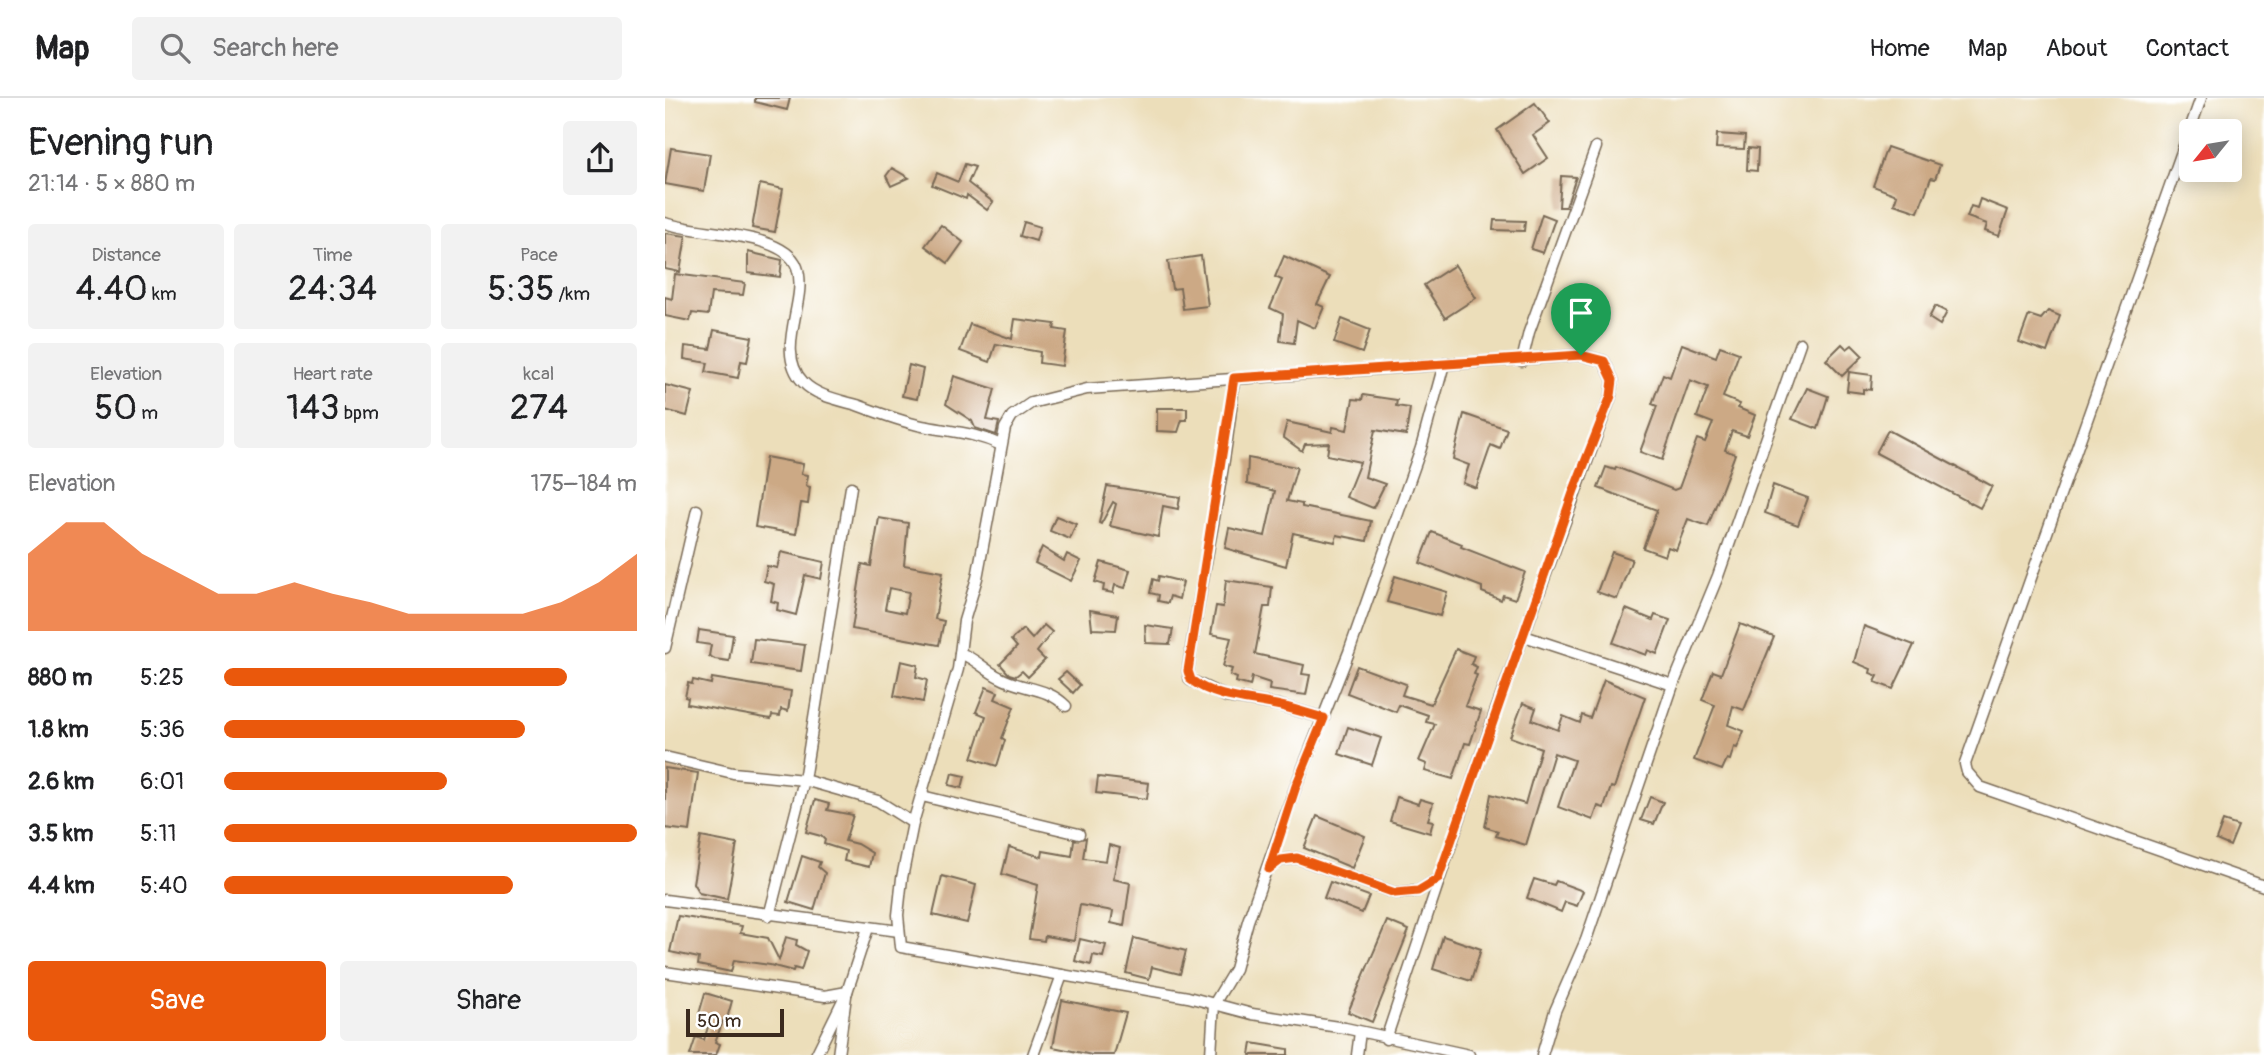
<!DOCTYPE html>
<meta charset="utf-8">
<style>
:root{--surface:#fff;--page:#f2f2f2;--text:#202124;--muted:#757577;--line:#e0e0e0;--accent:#ea580c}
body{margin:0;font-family:Pangolin,sans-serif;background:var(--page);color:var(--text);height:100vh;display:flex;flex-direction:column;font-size:26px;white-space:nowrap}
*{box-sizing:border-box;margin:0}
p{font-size:23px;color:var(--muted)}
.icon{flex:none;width:38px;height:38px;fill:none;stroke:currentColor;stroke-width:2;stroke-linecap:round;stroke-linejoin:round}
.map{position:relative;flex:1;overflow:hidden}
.panel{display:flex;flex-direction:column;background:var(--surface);width:665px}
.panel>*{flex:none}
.needle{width:46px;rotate:240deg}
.buttons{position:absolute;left:1514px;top:21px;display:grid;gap:14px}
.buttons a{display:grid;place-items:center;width:63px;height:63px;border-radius:7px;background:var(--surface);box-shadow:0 4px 18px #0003;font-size:35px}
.scale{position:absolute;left:21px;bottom:18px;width:98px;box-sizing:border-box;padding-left:7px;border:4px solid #3b2a1e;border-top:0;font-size:19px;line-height:24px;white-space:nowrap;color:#3b2a1e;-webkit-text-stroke:5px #fff;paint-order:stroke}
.pin{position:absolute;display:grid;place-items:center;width:60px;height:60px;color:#fff;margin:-72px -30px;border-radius:50% 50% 50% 0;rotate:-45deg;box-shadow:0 0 7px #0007}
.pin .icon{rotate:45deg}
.round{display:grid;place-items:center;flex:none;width:74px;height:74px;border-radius:7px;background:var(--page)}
.summary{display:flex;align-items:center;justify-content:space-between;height:119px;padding:0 28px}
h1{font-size:38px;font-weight:600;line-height:52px}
.metrics{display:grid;grid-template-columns:repeat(3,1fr);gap:10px;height:119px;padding:7px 28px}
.metrics div{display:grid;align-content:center;border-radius:7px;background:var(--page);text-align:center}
.metrics b{font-size:35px;font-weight:600}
.metrics small{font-size:19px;font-weight:400}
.metrics p{font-size:19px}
.chart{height:196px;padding:14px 28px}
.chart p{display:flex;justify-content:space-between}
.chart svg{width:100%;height:126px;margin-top:7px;fill:var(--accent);opacity:.7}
.button{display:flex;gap:14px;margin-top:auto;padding:14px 28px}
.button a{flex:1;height:80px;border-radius:7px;background:var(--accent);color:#fff;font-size:28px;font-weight:600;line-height:80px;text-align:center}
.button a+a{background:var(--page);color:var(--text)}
ul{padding:0 28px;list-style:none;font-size:23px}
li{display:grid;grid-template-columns:112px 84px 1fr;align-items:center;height:52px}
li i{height:18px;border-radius:9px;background:var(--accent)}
header{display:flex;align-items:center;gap:42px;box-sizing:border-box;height:98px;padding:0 35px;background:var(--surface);border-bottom:2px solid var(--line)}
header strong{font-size:33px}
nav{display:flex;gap:38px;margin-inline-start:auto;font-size:24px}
.search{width:490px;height:63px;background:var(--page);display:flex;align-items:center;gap:18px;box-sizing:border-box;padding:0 24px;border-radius:7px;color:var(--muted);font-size:26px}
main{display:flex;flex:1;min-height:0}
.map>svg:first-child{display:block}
.building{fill:#cca985;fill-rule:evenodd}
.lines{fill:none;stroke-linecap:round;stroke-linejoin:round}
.street-casing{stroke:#796955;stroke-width:13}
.street{stroke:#fff;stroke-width:10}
.route-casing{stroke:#fff;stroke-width:14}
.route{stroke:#ea580c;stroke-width:9}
</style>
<header>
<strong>Map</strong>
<div class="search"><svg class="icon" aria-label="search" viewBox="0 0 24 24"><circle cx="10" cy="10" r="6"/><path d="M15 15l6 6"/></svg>Search here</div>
<nav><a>Home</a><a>Map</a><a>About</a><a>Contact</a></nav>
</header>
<main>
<section class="panel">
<div class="summary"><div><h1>Evening run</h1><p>21:14 · 5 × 880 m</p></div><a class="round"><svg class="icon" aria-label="share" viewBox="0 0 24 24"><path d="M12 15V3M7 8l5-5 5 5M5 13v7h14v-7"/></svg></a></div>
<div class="metrics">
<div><p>Distance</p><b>4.40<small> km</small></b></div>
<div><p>Time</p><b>24:34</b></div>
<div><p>Pace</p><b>5:35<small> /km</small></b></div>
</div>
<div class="metrics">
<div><p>Elevation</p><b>50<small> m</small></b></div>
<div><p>Heart rate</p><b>143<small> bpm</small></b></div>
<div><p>kcal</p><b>274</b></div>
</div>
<div class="chart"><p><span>Elevation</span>175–184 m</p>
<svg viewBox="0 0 160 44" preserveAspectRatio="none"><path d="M0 44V17L10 6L20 6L30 17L40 24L50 31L60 31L70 27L80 31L90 34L100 38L110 38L120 38L130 38L140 34L150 27L160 17V44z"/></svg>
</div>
<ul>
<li><b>880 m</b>5:25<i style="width:83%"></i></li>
<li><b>1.8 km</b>5:36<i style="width:73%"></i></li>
<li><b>2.6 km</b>6:01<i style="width:54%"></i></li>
<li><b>3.5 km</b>5:11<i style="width:100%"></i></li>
<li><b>4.4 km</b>5:40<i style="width:70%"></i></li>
</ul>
<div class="button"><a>Save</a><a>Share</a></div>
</section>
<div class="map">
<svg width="1599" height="957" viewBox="0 0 1599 957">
<rect width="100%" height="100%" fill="#fff"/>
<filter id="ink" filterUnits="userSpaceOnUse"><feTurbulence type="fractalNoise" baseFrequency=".0143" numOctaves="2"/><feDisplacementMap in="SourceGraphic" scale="14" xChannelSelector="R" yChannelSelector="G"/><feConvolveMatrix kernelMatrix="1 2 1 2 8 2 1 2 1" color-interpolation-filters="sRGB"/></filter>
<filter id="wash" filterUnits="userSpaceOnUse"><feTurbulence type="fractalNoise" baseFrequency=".00686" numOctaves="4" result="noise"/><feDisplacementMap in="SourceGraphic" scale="28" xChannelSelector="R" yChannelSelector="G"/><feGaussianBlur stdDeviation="1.57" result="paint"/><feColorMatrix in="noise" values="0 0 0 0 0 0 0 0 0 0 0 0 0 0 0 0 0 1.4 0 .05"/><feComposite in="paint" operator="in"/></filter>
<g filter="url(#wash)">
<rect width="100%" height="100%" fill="#ecdeba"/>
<g id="blocks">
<g class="building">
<path d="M 90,0 L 125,0 L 122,12 L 90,4 Z"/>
<path d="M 870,5 L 885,25 L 868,37 L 883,60 L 860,76 L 832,32 Z"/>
<path d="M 1052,36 L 1080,38 L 1079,51 L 1051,50 Z"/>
<path d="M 1222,49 L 1275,67 L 1270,81 L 1266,80 L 1253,114 L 1229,106 L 1232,97 L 1208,88 Z"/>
<path d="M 6,50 L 45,56 L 39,93 L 0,86 Z"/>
<path d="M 1083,50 L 1093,51 L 1092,73 L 1082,72 Z"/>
<path d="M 300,66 L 310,69 L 303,85 L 328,104 L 322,112 L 302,97 L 301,101 L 267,87 L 272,75 L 293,84 Z"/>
<path d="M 227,70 L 244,80 L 226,88 L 221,78 Z"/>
<path d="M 896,78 L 911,79 L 901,109 L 894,109 Z"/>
<path d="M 95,86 L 118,91 L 110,134 L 87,130 Z"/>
<path d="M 1315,101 L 1343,112 L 1334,138 L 1320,133 L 1322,126 L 1302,119 L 1306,108 L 1312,110 Z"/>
<path d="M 877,116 L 890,121 L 878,155 L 866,151 Z"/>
<path d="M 829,122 L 860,123 L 859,133 L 828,132 Z"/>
<path d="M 359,124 L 375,129 L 371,143 L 355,138 Z"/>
<path d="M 276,127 L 298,144 L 283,165 L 260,148 Z"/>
<path d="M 0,135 L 21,138 L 15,174 L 0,171 Z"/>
<path d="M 83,154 L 117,162 L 115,179 L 83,175 Z"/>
<path d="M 536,158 L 543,208 L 518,211 L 515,190 L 507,191 L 503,163 Z"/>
<path d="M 619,158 L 665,179 L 652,206 L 659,209 L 650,230 L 632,222 L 629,245 L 615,243 L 618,216 L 605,210 L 617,182 L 610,179 Z"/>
<path d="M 790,167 L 811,200 L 780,220 L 759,187 Z"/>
<path d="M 10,176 L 80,185 L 78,197 L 46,195 L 43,217 L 27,215 L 25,223 L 0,218 L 0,199 L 7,201 Z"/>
<path d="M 1270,208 L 1282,214 L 1275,227 L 1264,220 Z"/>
<path d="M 1383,213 L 1395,218 L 1382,254 L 1354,244 L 1364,217 L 1376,221 Z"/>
<path d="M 350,221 L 390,226 L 389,231 L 402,233 L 397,268 L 374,265 L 375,254 L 331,246 L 325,264 L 295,253 L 305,226 L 347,241 Z"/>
<path d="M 677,221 L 705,232 L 697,255 L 669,245 Z"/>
<path d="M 49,232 L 87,239 L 82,264 L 76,263 L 73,280 L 41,274 L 43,265 L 19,261 L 20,248 L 45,251 Z"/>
<path d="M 1017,246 L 1051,259 L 1055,248 L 1074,255 L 1058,299 L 1075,306 L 1073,310 L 1090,317 L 1082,338 L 1067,333 L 1060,352 L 1070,356 L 1043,428 L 1023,421 L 1011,452 L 1003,449 L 1000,458 L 978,450 L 992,412 L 933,390 L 941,369 L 950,372 L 951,369 L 1009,392 L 1014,390 L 1032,341 L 1040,344 L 1048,325 L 1032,319 L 1043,289 L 1025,282 L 997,362 L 975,354 L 992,308 L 987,306 L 998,276 L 1005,279 Z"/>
<path d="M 1177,246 L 1182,251 L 1187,247 L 1198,258 L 1177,278 L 1161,262 Z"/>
<path d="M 244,267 L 258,271 L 252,301 L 237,298 Z"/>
<path d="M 1184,274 L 1207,277 L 1206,292 L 1198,291 L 1198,295 L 1182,293 Z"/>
<path d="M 289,278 L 330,291 L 322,322 L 334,324 L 331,337 L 310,330 L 307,323 L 281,306 Z"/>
<path d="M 0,287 L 28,294 L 22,318 L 0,312 Z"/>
<path d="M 1142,290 L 1163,298 L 1153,331 L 1127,321 Z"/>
<path d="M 698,297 L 732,302 L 731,308 L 745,310 L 741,337 L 710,332 L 700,379 L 720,386 L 708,410 L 681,399 L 695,364 L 662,357 L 664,345 L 640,346 L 637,353 L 618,339 L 622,324 L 667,334 L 668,329 L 682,332 L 688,301 L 697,302 Z"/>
<path d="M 492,310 L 522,310 L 522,322 L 517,322 L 513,334 L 492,333 Z"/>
<path d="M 799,316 L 842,331 L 835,351 L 826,347 L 811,390 L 798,385 L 804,367 L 788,361 Z"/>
<path d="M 1223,332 L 1327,388 L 1315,410 L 1211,355 Z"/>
<path d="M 101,359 L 138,366 L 136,376 L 143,377 L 141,388 L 145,389 L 143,406 L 136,405 L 131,436 L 90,429 Z"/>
<path d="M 583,360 L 632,369 L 622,403 L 637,406 L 637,409 L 706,423 L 702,443 L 672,437 L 670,444 L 628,435 L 621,468 L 560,450 L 564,430 L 600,438 L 610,393 L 582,386 Z"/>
<path d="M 1108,387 L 1143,400 L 1133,427 L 1100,415 Z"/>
<path d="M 442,388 L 515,399 L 513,411 L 498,408 L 493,439 L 445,428 L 451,406 L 448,404 L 436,426 L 434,425 Z"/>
<path d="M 391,418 L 411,426 L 405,441 L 385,433 Z"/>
<path d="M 214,420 L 243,425 L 239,467 L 278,474 L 270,521 L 279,523 L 274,547 L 187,531 L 197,466 L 206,468 ZM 224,490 L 244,494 L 240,515 L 220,511 Z"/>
<path d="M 767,434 L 797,446 L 796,449 L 860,474 L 850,501 L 838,497 L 836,502 L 817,494 L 817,489 L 755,465 Z"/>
<path d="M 377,449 L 399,463 L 402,456 L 416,463 L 406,483 L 370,465 Z"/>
<path d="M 116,454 L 159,464 L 156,481 L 140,477 L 131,517 L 112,512 L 113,505 L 106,503 L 109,486 L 99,483 L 102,468 L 112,470 Z"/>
<path d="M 947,454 L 967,461 L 952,501 L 932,494 Z"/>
<path d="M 436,464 L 465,472 L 460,490 L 450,487 L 448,495 L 438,493 L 439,487 L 430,484 Z"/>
<path d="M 494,478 L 518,484 L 514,501 L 505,498 L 503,505 L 493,503 L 494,497 L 485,495 L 488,481 L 493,483 Z"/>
<path d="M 730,478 L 782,494 L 775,518 L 722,504 Z"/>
<path d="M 561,482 L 607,489 L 605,509 L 599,509 L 590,556 L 639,567 L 637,576 L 645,577 L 641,597 L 604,592 L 605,585 L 587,579 L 585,588 L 571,584 L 572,580 L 565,577 L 567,571 L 558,568 L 566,540 L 546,536 L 551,508 L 558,509 Z"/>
<path d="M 961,511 L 988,522 L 990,517 L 1005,522 L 992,556 L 983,552 L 981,557 L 948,545 Z"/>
<path d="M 425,512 L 453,517 L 451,532 L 427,531 Z"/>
<path d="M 1075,526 L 1109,539 L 1079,612 L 1068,608 L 1063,627 L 1079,633 L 1072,650 L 1069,649 L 1065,662 L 1062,661 L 1057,672 L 1029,662 L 1050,607 L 1037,602 L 1048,573 L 1056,576 Z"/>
<path d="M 379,527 L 387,534 L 372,554 L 380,562 L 363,579 L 357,573 L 351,578 L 344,576 L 335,566 L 352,549 L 346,542 L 358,531 L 367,541 Z"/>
<path d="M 480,527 L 508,531 L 505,546 L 481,545 Z"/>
<path d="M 1199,528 L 1249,547 L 1228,591 L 1210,584 L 1213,578 L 1205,575 L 1206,571 L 1189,564 Z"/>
<path d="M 34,532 L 68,537 L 64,563 L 50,561 L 44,558 L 46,547 L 32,545 Z"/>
<path d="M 89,541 L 140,547 L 136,573 L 86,566 Z"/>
<path d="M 791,551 L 809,558 L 806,566 L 812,569 L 809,576 L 812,577 L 800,608 L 816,613 L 805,646 L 800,645 L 788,681 L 760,673 L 762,666 L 754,663 L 770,626 L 761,624 L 763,617 L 734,607 L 731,614 L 682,595 L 692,568 L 741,586 L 737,597 L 766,606 Z"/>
<path d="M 236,563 L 253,567 L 251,579 L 262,582 L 258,604 L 229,598 Z"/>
<path d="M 401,574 L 415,587 L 408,595 L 393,581 Z"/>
<path d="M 47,580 L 126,593 L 123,613 L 116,611 L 115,618 L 107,617 L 106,621 L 22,606 L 23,600 L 20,599 L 23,585 L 27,586 L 28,582 L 46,586 Z"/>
<path d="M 939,582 L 980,599 L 949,690 L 946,689 L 939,710 L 933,708 L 928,722 L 893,709 L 909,662 L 889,655 L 861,747 L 831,738 L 833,733 L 820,729 L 826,696 L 860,706 L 876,650 L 845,639 L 858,605 L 871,610 L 867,622 L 893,632 L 898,618 L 915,625 L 917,617 L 925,620 Z"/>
<path d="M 321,589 L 333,594 L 330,601 L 349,609 L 337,640 L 340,642 L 332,668 L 307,660 L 321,618 L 311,614 Z"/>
<path d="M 683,629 L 716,640 L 707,667 L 674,656 Z"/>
<path d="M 0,670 L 33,675 L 25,733 L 0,730 Z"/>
<path d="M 287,675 L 300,678 L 297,690 L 284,687 Z"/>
<path d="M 433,679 L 484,685 L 482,701 L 431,695 Z"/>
<path d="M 732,699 L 753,706 L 755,701 L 768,705 L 763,722 L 768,723 L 765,735 L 725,723 Z"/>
<path d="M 985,699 L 998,704 L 989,726 L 976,722 Z"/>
<path d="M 150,702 L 164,706 L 162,712 L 188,717 L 180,743 L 192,746 L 207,755 L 204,769 L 179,763 L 181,753 L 159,746 L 160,742 L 156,738 L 141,734 Z"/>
<path d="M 652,718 L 700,738 L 687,770 L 639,750 Z"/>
<path d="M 1558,723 L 1573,728 L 1565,748 L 1551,742 Z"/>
<path d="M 36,739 L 72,746 L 62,801 L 34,795 L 28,785 Z"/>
<path d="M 421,740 L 418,760 L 441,763 L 444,747 L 455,750 L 448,781 L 465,785 L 459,828 L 446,825 L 448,813 L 415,807 L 409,843 L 380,838 L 379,843 L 364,841 L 373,787 L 337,776 L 344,749 L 377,759 L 378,753 L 407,758 L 409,742 Z"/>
<path d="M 137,758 L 155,764 L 153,769 L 160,775 L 149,812 L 123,804 Z"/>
<path d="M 277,778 L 311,787 L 302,825 L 268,817 Z"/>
<path d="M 869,781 L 889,787 L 891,783 L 918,793 L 912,808 L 900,804 L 896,814 L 862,800 Z"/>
<path d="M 665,784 L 704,798 L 697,815 L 659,800 Z"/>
<path d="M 13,818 L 77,828 L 75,835 L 103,840 L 114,862 L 121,839 L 132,842 L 131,847 L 142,853 L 136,872 L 129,870 L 128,873 L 105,867 L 69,862 L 66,874 L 33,867 L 34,860 L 5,854 Z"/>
<path d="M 722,823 L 744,832 L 707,924 L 683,914 Z"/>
<path d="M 778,838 L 816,851 L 806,883 L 768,871 Z"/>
<path d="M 469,840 L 521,853 L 515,876 L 487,869 L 484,881 L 461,875 Z"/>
<path d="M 415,841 L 441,847 L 438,859 L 428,857 L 426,867 L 410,863 Z"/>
<path d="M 40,895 L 67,903 L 61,924 L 58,923 L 50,944 L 55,946 L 51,957 L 25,957 L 31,939 L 39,942 L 46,919 L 34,916 Z"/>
<path d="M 397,902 L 461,915 L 449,957 L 427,957 L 388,949 Z"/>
<path d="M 587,945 L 623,951 L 623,957 L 585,957 Z"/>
</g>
</g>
</g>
<g filter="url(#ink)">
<use href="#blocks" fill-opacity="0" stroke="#796955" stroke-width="2"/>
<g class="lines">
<g class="street-casing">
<g id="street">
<path d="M 1536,0 L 1300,666 L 1302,674 L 1315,689 L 1599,788"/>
<path d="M 0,125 C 33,137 119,133 132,169 C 144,202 108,252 138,284 C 151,298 174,302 192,307 C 215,315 239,325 263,329 C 289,334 311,335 336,347"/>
<path d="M 857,263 L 864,234 L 931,49"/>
<path d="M 569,280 C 561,379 536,475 523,573 L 525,582 L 562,599 L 613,607 L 659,620"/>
<path d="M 859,538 L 1008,587"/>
<path d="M 0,550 L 32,412"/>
<path d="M 295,555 C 311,561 320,572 334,579 C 357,592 381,588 401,608"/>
<path d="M 0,659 L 68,675 L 139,682 L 213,703 L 248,725"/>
<path d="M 257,698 L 414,736"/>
<path d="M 604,770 L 616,762 L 632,760 L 730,795 L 753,793 L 773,781"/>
<path d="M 0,802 L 234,833"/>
<path d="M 104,818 L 139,682 L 186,389"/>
<path d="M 0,874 L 160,898 L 182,894 L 203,830"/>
<path d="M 721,941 L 830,615 L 946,298 L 948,282 L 939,263 L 916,257 L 422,291 L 366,305 L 347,318 L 340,330 L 312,480 L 299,523 L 293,571 L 248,725 L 237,780 L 233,817 L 236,849 L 523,899 L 587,916 L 680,930 L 804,957"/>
<path d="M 151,957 L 182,894"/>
<path d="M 173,957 L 181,898"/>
<path d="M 368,957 L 397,877"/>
<path d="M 546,957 L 549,906 L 570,871 L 583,823 L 631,688 L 684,554 L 756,350 L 779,266"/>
<path d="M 692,957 L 695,934"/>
<path d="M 877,957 L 890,913 L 921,842 L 1008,587 L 1053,478 L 1135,245"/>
</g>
</g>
<use href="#street" class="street"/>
</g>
</g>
<g class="lines" filter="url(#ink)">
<g class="route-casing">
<path id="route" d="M 916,257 L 939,263 L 948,282 L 946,298 L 909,392 L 773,781 L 753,793 L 730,795 L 632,760 L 616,762 L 604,771 L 631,688 L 659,620 C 643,616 627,610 611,607 C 582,601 550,600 526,582 L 523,573 L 569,280 Z"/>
</g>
<use href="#route" class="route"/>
</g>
</svg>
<div class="buttons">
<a><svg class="needle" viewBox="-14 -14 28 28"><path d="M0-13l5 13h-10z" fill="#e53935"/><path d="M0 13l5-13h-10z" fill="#757577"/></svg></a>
</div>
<div class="scale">50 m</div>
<div class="pin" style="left:916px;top:257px;background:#1e9e55"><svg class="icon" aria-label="arrive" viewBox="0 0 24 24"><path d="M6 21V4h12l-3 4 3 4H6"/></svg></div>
</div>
</main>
